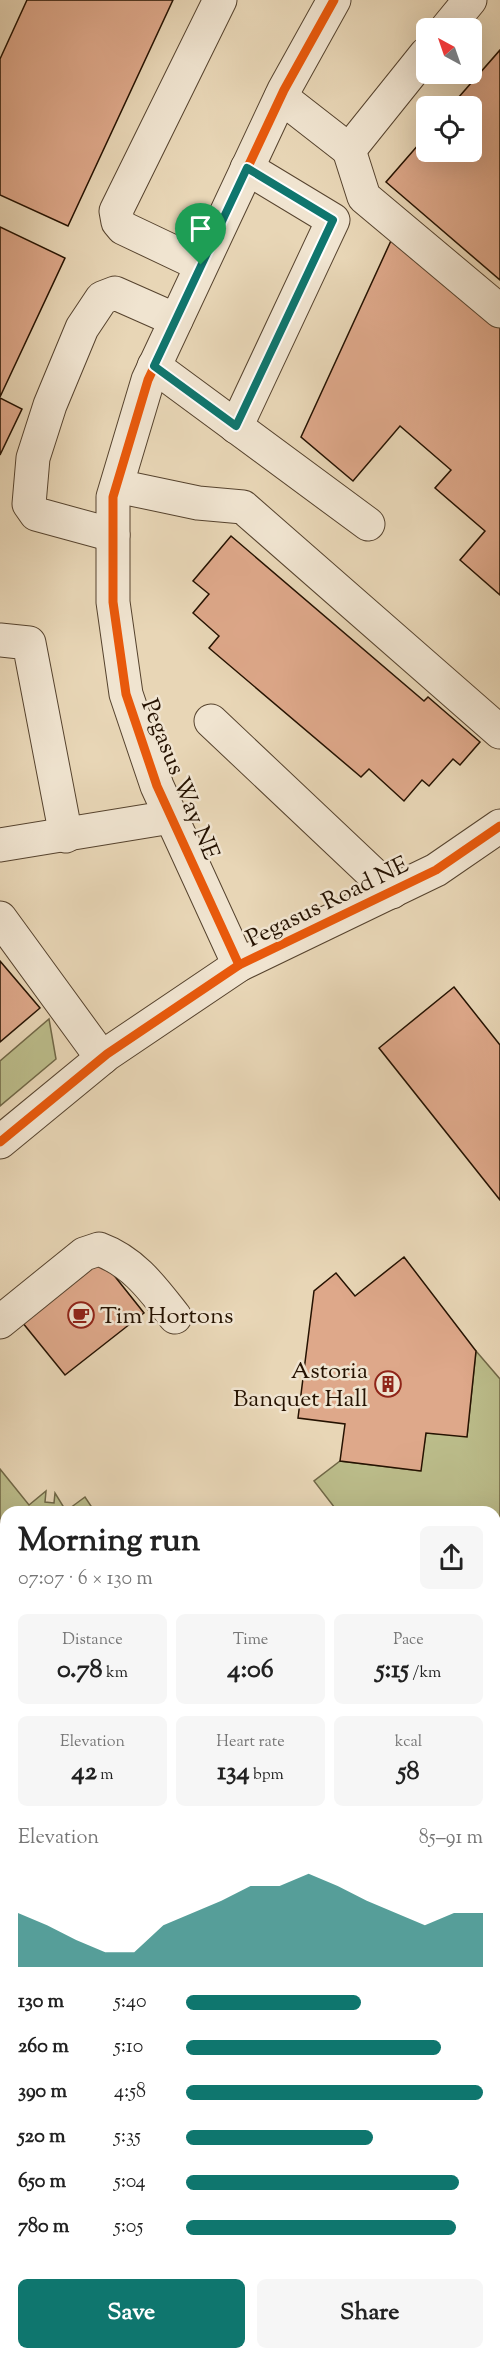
<!DOCTYPE html>
<meta charset="utf-8">
<style>
:root{--surface:#fff;--page:#f6f6f6;--text:#222;--muted:#767676;--accent:#0f766e}
body{margin:0;font-family:"Sorts Mill Goudy",serif;background:var(--page);color:var(--text);height:100vh;display:flex;flex-direction:column;font-size:22px;white-space:nowrap}
*{box-sizing:border-box;margin:0}
p{font-size:20px;color:var(--muted)}
.icon{flex:none;width:33px;height:33px;fill:none;stroke:currentColor;stroke-width:2;stroke-linecap:round;stroke-linejoin:round}
.map{position:relative;flex:1;overflow:hidden}
.drawer{position:absolute;left:0px;top:1506px;width:501px;height:854px;display:flex;flex-direction:column;background:var(--surface);border-radius:18px 18px 0 0;box-shadow:0 6px 24px #0002}
.drawer>*{flex:none}
.needle{width:39px;rotate:320deg}
.tools{position:absolute;left:416px;top:18px;display:grid;gap:12px}
.tools a{display:grid;place-items:center;width:66px;height:66px;border-radius:9px;background:var(--surface);box-shadow:0 6px 24px #0002;font-size:30px}
.pin{position:absolute;display:grid;place-items:center;width:51px;height:51px;color:#fff;margin:-62px -26px;border-radius:50% 50% 50% 0;rotate:-45deg;box-shadow:0 0 6px #0007}
.pin .icon{rotate:45deg}
.round{display:grid;place-items:center;flex:none;width:63px;height:63px;border-radius:9px;background:var(--page)}
.overview{display:flex;align-items:center;justify-content:space-between;height:102px;padding:0 18px}
h1{font-size:33px;font-weight:700;line-height:45px}
.figures{display:grid;grid-template-columns:repeat(3,1fr);gap:9px;height:102px;padding:6px 18px}
.figures div{display:grid;align-content:center;border-radius:9px;background:var(--page);text-align:center}
.figures b{font-size:26px;font-weight:700}
.figures small{font-size:16px;font-weight:400}
.figures p{font-size:16px}
.chart{height:168px;padding:12px 18px}
.chart p{display:flex;justify-content:space-between}
.chart svg{width:100%;height:108px;margin-top:6px;fill:var(--accent);opacity:.7}
.action{display:flex;gap:12px;margin-top:auto;padding:12px 18px}
.action a{flex:1;height:69px;border-radius:9px;background:var(--accent);color:#fff;font-size:24px;font-weight:700;line-height:69px;text-align:center}
.action a+a{background:var(--page);color:var(--text)}
ul{padding:0 18px;list-style:none;font-size:20px}
li{display:grid;grid-template-columns:96px 72px 1fr;align-items:center;height:45px}
li i{height:15px;border-radius:8px;background:var(--accent)}
.map>svg:first-child{display:block}
.green{fill:#bbbc8a;stroke:#706746;stroke-width:1.5}
.building{fill:#dea88a;stroke:#251201;stroke-width:1.5}
.lines{fill:none;stroke-linecap:round;stroke-linejoin:round}
.minor-casing{stroke:#56432e;stroke-width:35}
.major-casing{stroke:#251201;stroke-width:35}
.minor{stroke:#f0e4d0;stroke-width:33}
.major{stroke:#e4bb7b;stroke-width:33}
.cycleway-casing{stroke:#f0e4d0;stroke-width:13}
.cycleway{stroke:#e8590c;stroke-width:9}
.route-casing{stroke:#fff;stroke-width:12}
.route{stroke:#0f766e;stroke-width:8}
.labels{text-anchor:middle;stroke-width:5;stroke-linejoin:round;paint-order:stroke}
.street-label{font-size:24px;fill:#251201;stroke:#f0e4d0}
.poi-label{font-size:24px;fill:#251201;stroke:#f0e4d0;text-anchor:start}
</style>
<div class="map">
<svg width="500" height="2359" viewBox="0 0 500 2359">
<rect width="100%" height="100%" fill="#e8d6b6"/>
<filter id="stains"><feTurbulence type="fractalNoise" baseFrequency=".00333" numOctaves="4"/><feColorMatrix values="0 0 0 0 .2 0 0 0 0 .09 0 0 0 0 .02 0 0 0 .5 -.17"/></filter>
<radialGradient id="worn" r=".72"><stop offset=".6" stop-color="#630" stop-opacity="0"/><stop offset="1" stop-color="#630" stop-opacity=".3"/></radialGradient>
<g class="green">
<path d="M 49,1019 L 56,1059 L 0,1106 L 0,1061 Z"/>
<path d="M 476,1351 L 500,1379 L 500,1522 L 495,1526 L 495,1512 L 338,1512 L 314,1481 L 340,1461 L 420,1471 L 426,1433 L 467,1436 Z"/>
<path d="M 0,1469 L 29,1505 L 46,1491 L 45,1502 L 54,1503 L 55,1493 L 66,1511 L 85,1497 L 95,1512 L 6,1512 L 6,1634 L 0,1630 Z"/>
</g>
<g class="building">
<path d="M 27,0 L 173,0 L 68,226 L 0,195 L 0,59 Z"/>
<path d="M 500,50 L 500,280 L 386,182 L 426,136 L 426,152 L 471,152 L 471,106 L 451,106 Z"/>
<path d="M 0,227 L 65,258 L 0,397 Z"/>
<path d="M 395,232 L 500,323 L 500,595 L 460,560 L 485,531 L 435,488 L 451,470 L 400,426 L 353,481 L 301,437 Z"/>
<path d="M 0,398 L 22,409 L 0,455 Z"/>
<path d="M 231,536 L 424,701 L 428,697 L 480,742 L 460,765 L 453,759 L 429,786 L 422,780 L 404,801 L 369,769 L 361,777 L 209,648 L 219,636 L 193,613 L 209,594 L 193,581 Z"/>
<path d="M 0,961 L 40,1008 L 0,1042 Z"/>
<path d="M 454,987 L 500,1045 L 500,1200 L 379,1048 Z"/>
<path d="M 97,1254 L 144,1313 L 65,1375 L 18,1317 Z"/>
<path d="M 404,1257 L 476,1351 L 467,1437 L 426,1433 L 421,1471 L 340,1461 L 345,1424 L 298,1418 L 314,1291 L 336,1273 L 355,1296 Z"/>
</g>
<g class="lines">
<g class="minor-casing">
<g id="minor">
<path d="M 447,28 L 470,0"/>
<path d="M 281,97 L 349,150 L 426,54"/>
<path d="M 349,150 L 364,197 L 500,311"/>
<path d="M 201,265 L 123,228 L 118,222 L 116,211 L 220,0"/>
<path d="M 154,366 L 368,524"/>
<path d="M 236,427 L 333,220 L 247,168"/>
<path d="M 117,486 L 198,503 L 243,507 L 500,732"/>
<path d="M 113,535 L 36,514 L 29,504 L 33,458 L 50,405 L 82,328 L 102,298 L 115,293 L 176,320"/>
<path d="M 0,640 L 29,643 L 66,836"/>
<path d="M 211,721 L 392,892"/>
<path d="M 0,845 L 171,817"/>
<path d="M 0,918 L 102,1058"/>
<path d="M 239,965 L 157,786 L 126,694 L 113,602 L 113,497 L 148,380 L 284,90 L 334,0"/>
<path d="M 0,1142 L 107,1054 L 239,965 L 436,870 L 500,826"/>
<path d="M 0,1322 L 84,1254 L 99,1249 C 134,1262 153,1289 175,1317"/>
<path d="M 0,1708 L 6,1715"/>
<path d="M 495,1984 L 500,1979"/>
<path d="M 495,2026 L 500,2033"/>
<path d="M 495,2304 L 500,2310"/>
</g>
</g>
<g class="major-casing">
<g id="major">
<path d="M 495,1565 L 500,1562"/>
<path d="M 495,1619 L 500,1615"/>
<path d="M 0,1672 L 6,1674"/>
<path d="M 495,1672 L 500,1668"/>
<path d="M 495,1759 L 500,1755"/>
<path d="M 495,1799 L 500,1791"/>
<path d="M 0,2032 L 6,2027"/>
<path d="M 0,2110 L 6,2104"/>
<path d="M 0,2172 L 6,2167"/>
<path d="M 0,2242 L 6,2238"/>
</g>
</g>
<use href="#minor" class="minor"/>
<use href="#major" class="major"/>
<g class="cycleway-casing">
<g id="cycleway">
<path d="M 239,965 L 157,786 L 126,694 L 113,602 L 113,497 L 148,380 L 284,90 L 334,0"/>
<path d="M 0,1142 L 107,1054 L 239,965 L 436,870 L 500,826"/>
</g>
</g>
<use href="#cycleway" class="cycleway"/>
</g>
<g class="lines">
<g class="route-casing">
<path id="route" d="M 247,168 L 333,220 L 236,426 L 154,366 Z"/>
</g>
<use href="#route" class="route"/>
</g>
<defs>
<g id="cafe-ring" transform="scale(1.35)"><circle r="9.5" fill="#f0e4d0" stroke="#8f2418" stroke-width="1.5"/><path d="M-5.5-4.5H6V0H3Q3 3.5 0 3.5H-2.5Q-5.5 3.5-5.5 0ZM3-3.2v2h1.7v-2ZM-6 4.5H4V6H-6Z" fill="#8f2418"/></g>
<g id="building-ring" transform="scale(1.35)"><circle r="9.5" fill="#f0e4d0" stroke="#8f2418" stroke-width="1.5"/><path d="M-4-6H4V6H1V3H-1V6H-4ZM-2.5-4.3h1.7v1.8h-1.7ZM.8-4.3h1.7v1.8H.8ZM-2.5-1h1.7V.8h-1.7ZM.8-1h1.7V.8H.8Z" fill="#8f2418"/></g>
</defs>
<g fill-rule="evenodd">
<use href="#cafe-ring" x="81" y="1315"/>
<use href="#building-ring" x="388" y="1384"/>
</g>
<g class="labels">
<g class="street-label">
<text transform="translate(181 779) rotate(68)" y="8">Pegasus Way NE</text>
<text transform="translate(327 901) rotate(-26)" y="8">Pegasus Road NE</text>
</g>
<g class="poi-label">
<text x="100" y="1323">Tim Hortons</text>
<text x="368" y="1378" text-anchor="end">Astoria<tspan x="368" dy="28">Banquet Hall</tspan></text>
</g>
</g>
<rect width="100%" height="100%" filter="url(#stains)"/>
<rect width="100%" height="100%" fill="url(#worn)"/>
</svg>
<div class="tools">
<a><svg class="needle" viewBox="-14 -14 28 28"><path d="M0-13l5 13h-10z" fill="#e53935"/><path d="M0 13l5-13h-10z" fill="#767676"/></svg></a>
<a><svg class="icon" aria-label="locate" viewBox="0 0 24 24"><circle cx="12" cy="12" r="6"/><path d="M12 2v4M12 18v4M2 12h4M18 12h4"/></svg></a>
</div>
<div class="pin" style="left:201px;top:265px;background:#1e9e55"><svg class="icon" aria-label="arrive" viewBox="0 0 24 24"><path d="M6 21V4h12l-3 4 3 4H6"/></svg></div>
<section class="drawer">
<div class="overview"><div><h1>Morning run</h1><p>07:07 · 6 × 130 m</p></div><a class="round"><svg class="icon" aria-label="share" viewBox="0 0 24 24"><path d="M12 15V3M7 8l5-5 5 5M5 13v7h14v-7"/></svg></a></div>
<div class="figures">
<div><p>Distance</p><b>0.78<small> km</small></b></div>
<div><p>Time</p><b>4:06</b></div>
<div><p>Pace</p><b>5:15<small> /km</small></b></div>
</div>
<div class="figures">
<div><p>Elevation</p><b>42<small> m</small></b></div>
<div><p>Heart rate</p><b>134<small> bpm</small></b></div>
<div><p>kcal</p><b>58</b></div>
</div>
<div class="chart"><p><span>Elevation</span>85–91 m</p>
<svg viewBox="0 0 160 44" preserveAspectRatio="none"><path d="M0 44V22L10 27L20 33L30 38L40 38L50 27L60 22L70 17L80 11L90 11L100 6L110 11L120 17L130 22L140 27L150 22L160 22V44z"/></svg>
</div>
<ul>
<li><b>130 m</b>5:40<i style="width:59%"></i></li>
<li><b>260 m</b>5:10<i style="width:86%"></i></li>
<li><b>390 m</b>4:58<i style="width:100%"></i></li>
<li><b>520 m</b>5:35<i style="width:63%"></i></li>
<li><b>650 m</b>5:04<i style="width:92%"></i></li>
<li><b>780 m</b>5:05<i style="width:91%"></i></li>
</ul>
<div class="action"><a>Save</a><a>Share</a></div>
</section>
</div>
